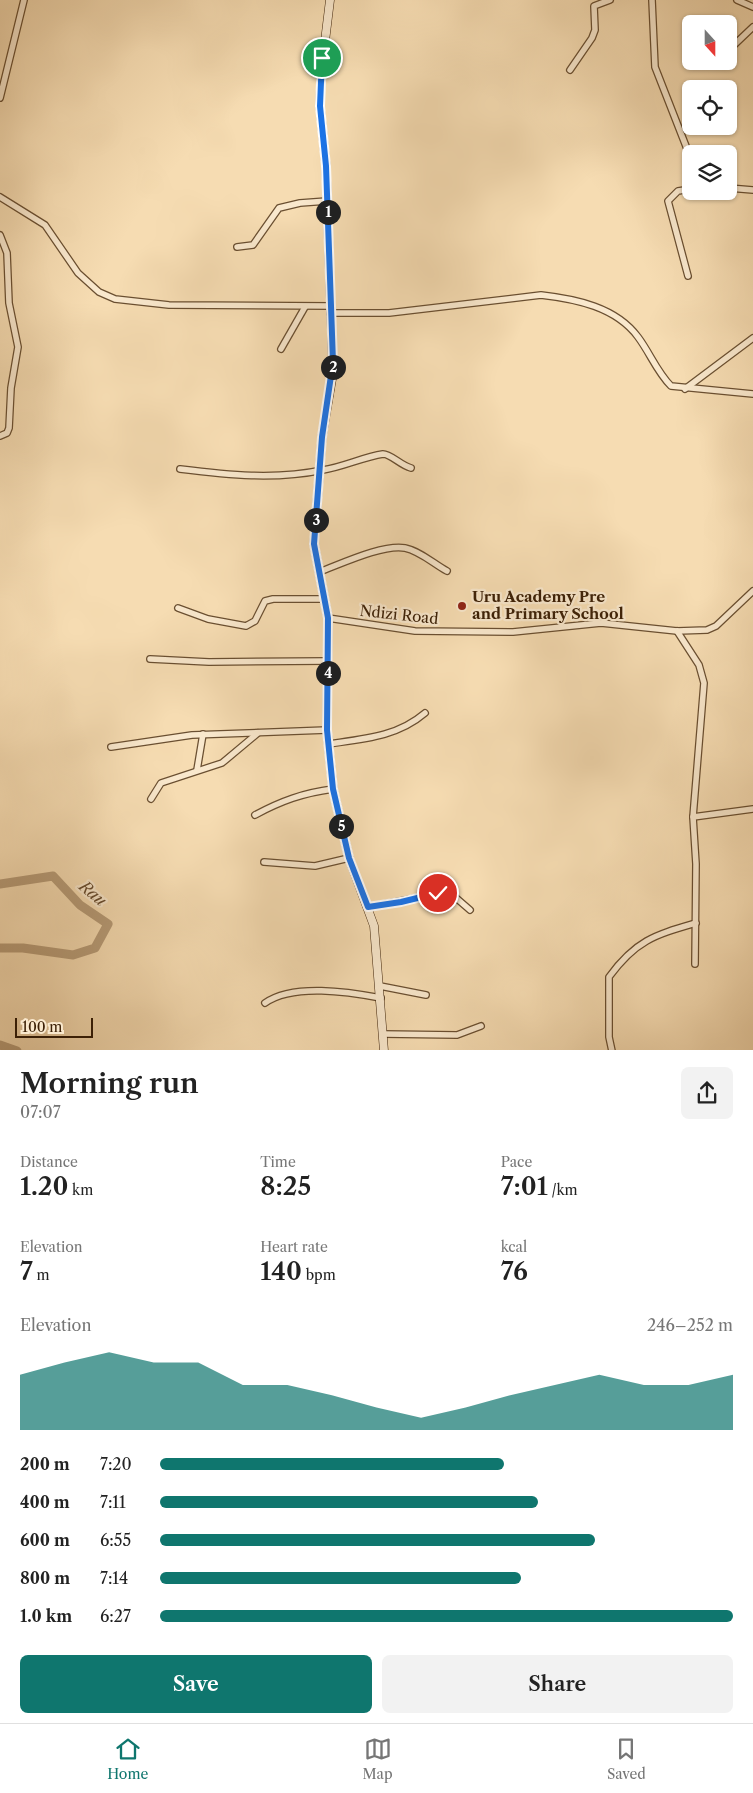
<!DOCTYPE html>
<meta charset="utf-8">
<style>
:root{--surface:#fff;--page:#f2f2f2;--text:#222;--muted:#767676;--line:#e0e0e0;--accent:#0f766e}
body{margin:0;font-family:"Libre Caslon Text",serif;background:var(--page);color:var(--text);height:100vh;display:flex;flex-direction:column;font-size:19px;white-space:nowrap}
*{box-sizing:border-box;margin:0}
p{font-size:16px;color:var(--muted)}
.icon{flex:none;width:28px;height:28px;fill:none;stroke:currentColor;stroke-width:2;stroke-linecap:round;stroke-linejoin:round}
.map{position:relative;height:1050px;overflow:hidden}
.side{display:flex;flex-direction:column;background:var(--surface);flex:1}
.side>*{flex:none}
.needle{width:32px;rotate:159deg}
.fabs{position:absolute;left:682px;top:15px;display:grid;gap:10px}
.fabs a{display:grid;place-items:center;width:55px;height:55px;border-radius:8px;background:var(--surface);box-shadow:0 1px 4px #0004;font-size:25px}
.scale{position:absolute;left:15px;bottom:12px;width:78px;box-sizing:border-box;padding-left:5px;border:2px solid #3c2006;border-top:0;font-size:14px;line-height:18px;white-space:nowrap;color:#3c2006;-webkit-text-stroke:4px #f9e8cd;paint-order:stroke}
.pin{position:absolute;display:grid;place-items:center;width:42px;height:42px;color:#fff;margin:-21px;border:2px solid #fff;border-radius:50%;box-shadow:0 1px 5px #0007}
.km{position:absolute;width:25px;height:25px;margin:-12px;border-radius:50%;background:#222;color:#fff;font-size:14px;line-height:25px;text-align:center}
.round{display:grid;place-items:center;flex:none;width:52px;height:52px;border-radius:8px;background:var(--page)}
.headline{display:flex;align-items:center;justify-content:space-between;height:85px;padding:0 20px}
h1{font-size:28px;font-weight:600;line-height:38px}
.metrics{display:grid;grid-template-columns:repeat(3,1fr);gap:8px;height:85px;padding:5px 20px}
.metrics div{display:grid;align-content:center}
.metrics b{font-size:25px;font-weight:600}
.metrics small{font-size:14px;font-weight:400}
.metrics p{font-size:14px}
.chart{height:140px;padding:10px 20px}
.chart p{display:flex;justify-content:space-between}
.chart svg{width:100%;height:90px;margin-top:5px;fill:var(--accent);opacity:.7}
.primary-button{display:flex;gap:10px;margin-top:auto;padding:10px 20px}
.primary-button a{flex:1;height:58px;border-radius:8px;background:var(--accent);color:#fff;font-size:20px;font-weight:600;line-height:58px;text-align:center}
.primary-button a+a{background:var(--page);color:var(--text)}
ul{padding:0 20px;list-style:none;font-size:16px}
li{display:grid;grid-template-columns:80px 60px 1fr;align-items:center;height:38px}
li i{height:12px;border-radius:6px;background:var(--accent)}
.dock{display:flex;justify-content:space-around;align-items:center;height:70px;border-top:1px solid var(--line);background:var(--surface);font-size:14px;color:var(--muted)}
.dock a{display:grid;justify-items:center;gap:2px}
.dock .current{color:var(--accent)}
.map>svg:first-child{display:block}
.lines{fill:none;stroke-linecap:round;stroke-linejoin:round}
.river{stroke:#b79c78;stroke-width:9}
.street-casing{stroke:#6a4f31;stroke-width:8}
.secondary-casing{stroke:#3c2006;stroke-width:9}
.street{stroke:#f9e8cd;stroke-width:5.5}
.secondary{stroke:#f9e8cd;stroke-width:8}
.route-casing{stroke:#fff;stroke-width:10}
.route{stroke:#1a73e8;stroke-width:6}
.poi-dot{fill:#8f2418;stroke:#f9e8cd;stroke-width:2}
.labels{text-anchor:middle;stroke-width:4.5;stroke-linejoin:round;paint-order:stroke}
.poi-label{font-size:15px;font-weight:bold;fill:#3c2006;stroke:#f9e8cd;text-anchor:start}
.street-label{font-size:15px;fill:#3c2006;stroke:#f9e8cd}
.water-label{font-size:16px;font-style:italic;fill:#674b2e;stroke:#f9e8cd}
</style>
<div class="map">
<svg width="753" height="1051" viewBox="0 0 753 1051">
<rect width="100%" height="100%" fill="#f6dcb2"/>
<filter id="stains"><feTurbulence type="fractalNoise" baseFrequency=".004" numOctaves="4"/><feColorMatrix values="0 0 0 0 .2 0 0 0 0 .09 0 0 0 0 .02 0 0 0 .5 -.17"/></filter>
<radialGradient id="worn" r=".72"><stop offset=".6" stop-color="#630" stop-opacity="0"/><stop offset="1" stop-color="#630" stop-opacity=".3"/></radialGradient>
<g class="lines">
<g class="river">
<path d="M 0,884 L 53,876 L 80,905 L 108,924 L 95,948 L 73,955 L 23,948 L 0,948"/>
<path d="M 0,1045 L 17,1051"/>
</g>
<g class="street-casing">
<g id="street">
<path d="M 652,0 L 655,67 L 691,159"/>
<path d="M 737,0 L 753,7"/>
<path d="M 733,46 L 753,27"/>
<path d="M 570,70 L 592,38 L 595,30 L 594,6 L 610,0"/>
<path d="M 0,98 L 24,0"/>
<path d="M 729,188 L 753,190"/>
<path d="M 0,197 L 45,225 L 78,273 L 99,292 L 115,299 L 169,305 L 330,306"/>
<path d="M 0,235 L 7,253 L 9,303 L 18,347 L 11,388 L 9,428 L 7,433 L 0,436"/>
<path d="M 237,247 L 253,245 L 279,208 L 300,203 L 327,201"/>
<path d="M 688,276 L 668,201 L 678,191 L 691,189"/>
<path d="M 330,313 L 389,313 L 541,295 C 576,299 616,307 638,337 C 650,353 657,372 671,386 L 753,394"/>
<path d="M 281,349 L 305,307"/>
<path d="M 685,389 L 753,338"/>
<path d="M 180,469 C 228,475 275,480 323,470 C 343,467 363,457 383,454 C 391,454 400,465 411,468"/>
<path d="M 319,572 C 341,564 383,544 405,548 C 420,551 434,564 447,571"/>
<path d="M 178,608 L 208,619 L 246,626 L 255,621 L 265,601 L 273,599 L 323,599"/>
<path d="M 328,618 L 415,631 L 513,632 L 601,623 L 677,631 L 707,630 L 716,626 L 753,591"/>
<path d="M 677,631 L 699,665 L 704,683 L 693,817 L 696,864 L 695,964"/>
<path d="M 150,659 L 209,662 L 328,661"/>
<path d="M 328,744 C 363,739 397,737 425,713"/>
<path d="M 111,747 L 192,735 L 327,730"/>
<path d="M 197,770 L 203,734"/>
<path d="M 151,799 L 161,783 L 222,763 L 258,733"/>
<path d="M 255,815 C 281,801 303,793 333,789"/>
<path d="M 693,817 L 753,809"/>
<path d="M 264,862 L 315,866 L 349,858"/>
<path d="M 369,907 L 443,893 L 455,897 L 470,910"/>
<path d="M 380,986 L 426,995"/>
<path d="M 265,1003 C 293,983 349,992 381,998"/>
<path d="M 383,1034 L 457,1035 L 481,1026"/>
<path d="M 612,1051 L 609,1037 L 609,977 C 636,940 655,935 696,923"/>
</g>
</g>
<g class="secondary-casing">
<path id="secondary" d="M 330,0 L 321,74 L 320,106 L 326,166 L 333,373 L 322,437 L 314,544 L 328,618 L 327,730 L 333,789 L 349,858 L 374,926 L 384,1051"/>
</g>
<use href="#street" class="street"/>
<use href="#secondary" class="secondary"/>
</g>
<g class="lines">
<g class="route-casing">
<path id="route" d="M 322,58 L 320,106 L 326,166 L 333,362 L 322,437 L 314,544 L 328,618 L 327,730 L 333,789 L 349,858 L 368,907 L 401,902 L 438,893"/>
</g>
<use href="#route" class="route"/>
</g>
<circle class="poi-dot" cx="462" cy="606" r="5"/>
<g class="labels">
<g class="poi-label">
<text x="472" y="602">Uru Academy Pre<tspan x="472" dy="17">and Primary School</tspan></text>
</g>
<g class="street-label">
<text transform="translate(399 615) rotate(6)" y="5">Ndizi Road</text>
</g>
<g class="water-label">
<text transform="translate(93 893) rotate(40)" y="6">Rau</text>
</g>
</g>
<rect width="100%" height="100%" filter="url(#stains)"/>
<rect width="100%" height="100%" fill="url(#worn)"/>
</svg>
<div class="fabs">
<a><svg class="needle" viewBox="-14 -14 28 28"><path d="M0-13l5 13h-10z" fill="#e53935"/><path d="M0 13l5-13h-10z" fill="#767676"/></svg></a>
<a><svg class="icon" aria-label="locate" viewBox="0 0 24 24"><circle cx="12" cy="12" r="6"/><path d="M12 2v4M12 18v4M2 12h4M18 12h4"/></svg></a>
<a><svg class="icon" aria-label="layers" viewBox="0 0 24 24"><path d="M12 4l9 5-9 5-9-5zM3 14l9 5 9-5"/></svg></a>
</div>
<div class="scale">100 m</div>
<div class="pin" style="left:322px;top:58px;background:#1e9e55"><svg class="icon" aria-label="arrive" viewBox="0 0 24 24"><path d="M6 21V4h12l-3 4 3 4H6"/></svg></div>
<div class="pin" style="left:438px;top:893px;background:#d93025"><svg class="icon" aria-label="check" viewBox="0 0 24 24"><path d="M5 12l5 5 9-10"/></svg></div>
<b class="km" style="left:328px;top:212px">1</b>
<b class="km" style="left:333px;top:367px">2</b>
<b class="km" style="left:316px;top:520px">3</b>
<b class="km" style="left:328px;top:673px">4</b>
<b class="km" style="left:341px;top:826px">5</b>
</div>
<section class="side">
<div class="headline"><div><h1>Morning run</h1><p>07:07</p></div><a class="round"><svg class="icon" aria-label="share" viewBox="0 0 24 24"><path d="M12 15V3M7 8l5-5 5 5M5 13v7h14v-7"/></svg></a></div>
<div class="metrics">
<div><p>Distance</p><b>1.20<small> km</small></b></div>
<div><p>Time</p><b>8:25</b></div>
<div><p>Pace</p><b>7:01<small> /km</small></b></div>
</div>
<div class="metrics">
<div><p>Elevation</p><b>7<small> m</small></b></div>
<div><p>Heart rate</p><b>140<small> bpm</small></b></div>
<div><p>kcal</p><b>76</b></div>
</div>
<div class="chart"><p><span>Elevation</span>246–252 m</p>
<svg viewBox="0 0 160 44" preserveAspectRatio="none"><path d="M0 44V17L10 11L20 6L30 11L40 11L50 22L60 22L70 27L80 33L90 38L100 33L110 27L120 22L130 17L140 22L150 22L160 17V44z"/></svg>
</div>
<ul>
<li><b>200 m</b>7:20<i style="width:60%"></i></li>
<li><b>400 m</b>7:11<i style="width:66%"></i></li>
<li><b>600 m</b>6:55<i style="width:76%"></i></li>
<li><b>800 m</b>7:14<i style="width:63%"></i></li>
<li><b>1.0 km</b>6:27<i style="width:100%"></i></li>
</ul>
<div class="primary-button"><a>Save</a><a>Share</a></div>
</section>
<nav class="dock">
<a class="current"><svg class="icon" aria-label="home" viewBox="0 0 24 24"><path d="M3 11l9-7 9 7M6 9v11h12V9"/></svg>Home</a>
<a><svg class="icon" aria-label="map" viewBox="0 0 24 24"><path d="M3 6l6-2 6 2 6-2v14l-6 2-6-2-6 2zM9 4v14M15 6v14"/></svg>Map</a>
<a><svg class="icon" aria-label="saved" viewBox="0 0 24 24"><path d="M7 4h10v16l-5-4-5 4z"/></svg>Saved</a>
</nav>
